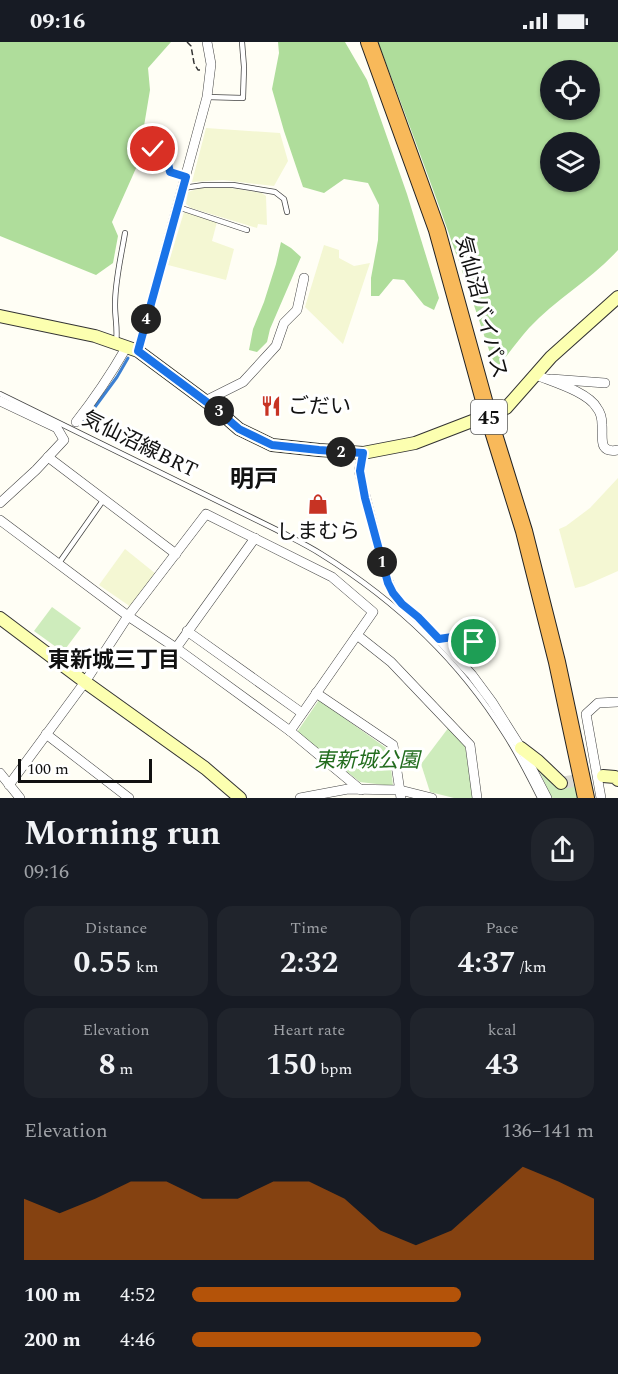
<!DOCTYPE html>
<meta charset="utf-8">
<style>
:root{--surface:#171b24;--page:#20242c;--text:#f1f3f6;--muted:#9ea1a6;--accent:#b45309}
body{margin:0;font-family:Spectral,"Noto Sans JP",serif;background:var(--page);color:var(--text);height:100vh;display:flex;flex-direction:column;font-size:22px;white-space:nowrap}
*{box-sizing:border-box;margin:0}
p{font-size:20px;color:var(--muted)}
.icon{flex:none;width:33px;height:33px;fill:none;stroke:currentColor;stroke-width:2;stroke-linecap:round;stroke-linejoin:round}
.map{position:relative;height:756px;overflow:hidden}
.details{display:flex;flex-direction:column;background:var(--surface);flex:1}
.details>*{flex:none}
.controls{position:absolute;left:540px;top:18px;display:grid;gap:12px}
.controls a{display:grid;place-items:center;width:60px;height:60px;border-radius:50%;background:var(--surface);box-shadow:0 2px 4px #0004;font-size:30px}
.scale{position:absolute;left:18px;bottom:15px;width:134px;box-sizing:border-box;padding-left:6px;border:3px solid #111;border-top:0;font-size:16px;line-height:21px;white-space:nowrap;color:#111;-webkit-text-stroke:4px #fff;paint-order:stroke}
.pin{position:absolute;display:grid;place-items:center;width:51px;height:51px;color:#fff;margin:-26px;border:3px solid #fff;border-radius:50%;box-shadow:0 2px 6px #0007}
.km{position:absolute;width:30px;height:30px;margin:-15px;border-radius:50%;background:#222;color:#fff;font-size:16px;line-height:30px;text-align:center}
.round{display:grid;place-items:center;flex:none;width:63px;height:63px;border-radius:24px;background:var(--page)}
.summary{display:flex;align-items:center;justify-content:space-between;height:102px;padding:0 24px}
h1{font-size:33px;font-weight:700;line-height:45px}
.figures{display:grid;grid-template-columns:repeat(3,1fr);gap:9px;height:102px;padding:6px 24px}
.figures div{display:grid;align-content:center;border-radius:15px;background:var(--page);text-align:center}
.figures b{font-size:30px;font-weight:700}
.figures small{font-size:16px;font-weight:400}
.figures p{font-size:16px}
.chart{height:168px;padding:12px 24px}
.chart p{display:flex;justify-content:space-between}
.chart svg{width:100%;height:108px;margin-top:6px;fill:var(--accent);opacity:.7}
ul{padding:0 24px;list-style:none;font-size:20px}
li{display:grid;grid-template-columns:96px 72px 1fr;align-items:center;height:45px}
li i{height:15px;border-radius:8px;background:var(--accent)}
.status{display:flex;justify-content:space-between;align-items:center;height:42px;padding:0 30px;background:var(--surface);direction:ltr}
.status svg{height:16px;fill:currentColor}
.map>svg:first-child{display:block}
.farmland{fill:#f4f7d3}
.green{fill:#ceecbc}
.forest{fill:#afdd9b;fill-rule:evenodd}
.lines{fill:none;stroke-linecap:round;stroke-linejoin:round}
.stream{stroke:#3c80d2;stroke-width:3}
.secondary-tunnel{stroke:#dbdad3;stroke-width:12;stroke-dasharray:12 6;stroke-linecap:butt}
.lane-casing{stroke:#444;stroke-width:6}
.street-casing{stroke:#444;stroke-width:10}
.secondary-casing{stroke:#333;stroke-width:14}
.highway-casing{stroke:#222;stroke-width:18}
.path{stroke:#333;stroke-width:1.5;stroke-dasharray:6 3;stroke-linecap:butt}
.lane{stroke:#fff;stroke-width:4.5}
.street{stroke:#fff;stroke-width:9}
.secondary{stroke:#fcffb0;stroke-width:12}
.highway{stroke:#f8b95a;stroke-width:16}
.route-casing{stroke:#fff;stroke-width:12}
.route{stroke:#1a73e8;stroke-width:8}
.labels{text-anchor:middle;stroke-width:6;stroke-linejoin:round;paint-order:stroke}
.shield{fill:#fff;stroke:#585858;stroke-width:1.5}
.shield-label{font-size:20px;font-weight:bold;fill:#111}
.street-label{font-size:21px;fill:#111;stroke:#fff}
.poi-label{font-size:21px;fill:#111;stroke:#fff;text-anchor:start}
.park-label{font-size:21px;font-style:italic;fill:#226c1e;stroke:#fff}
.neighbourhood-label{font-size:22px;font-weight:bold;fill:#111;stroke:#fff}
.quarter-label{font-size:24px;font-weight:bold;fill:#111;stroke:#fff}
</style>
<div class="status"><b>09:16</b><svg viewBox="0 0 49 12"><path d="M0 12V9h3v3zM5 12V6h3v6zM10 12V3h3v9zM15 12V0h3v12zM26 1h20v11H26zM47 4h2v5h-2z"/></svg></div>
<div class="map">
<svg width="618" height="756" viewBox="0 0 618 756">
<rect width="100%" height="100%" fill="#fffef5"/>
<g class="farmland">
<path d="M 206,86 L 280,91 L 288,119 L 274,144 L 223,138 L 192,140 Z"/>
<path d="M 200,146 L 231,146 L 262,151 L 266,154 L 267,183 L 258,182 L 257,186 L 191,166 L 186,162 L 188,150 Z"/>
<path d="M 184,170 L 217,180 L 212,199 L 234,207 L 226,238 L 168,223 Z"/>
<path d="M 324,203 L 339,208 L 339,216 L 354,224 L 370,221 L 343,302 L 305,265 Z"/>
<path d="M 618,436 L 618,529 L 584,544 L 575,546 L 559,487 L 566,484 L 590,466 Z"/>
<path d="M 125,507 L 156,532 L 131,565 L 99,543 Z"/>
</g>
<g class="green">
<path d="M 52,565 L 81,586 L 63,610 L 34,589 Z"/>
<path d="M 319,658 L 389,708 L 393,744 L 360,740 L 297,690 Z"/>
<path d="M 449,685 L 465,703 L 473,756 L 454,756 L 430,750 L 421,722 Z"/>
<path d="M 539,726 L 542,727 C 555,746 554,746 577,742 L 579,756 L 552,756 L 539,729 Z"/>
</g>
<g class="forest">
<path d="M 0,0 L 171,0 L 148,26 L 150,48 L 144,84 L 145,106 L 112,180 L 118,194 L 113,221 L 96,233 L 0,194 Z"/>
<path d="M 278,0 L 345,0 L 367,38 L 407,152 L 439,256 L 434,268 L 424,263 L 404,238 L 393,237 L 379,254 L 371,254 L 371,236 L 378,198 L 379,163 L 368,141 L 344,137 L 324,151 L 303,145 L 284,89 L 272,47 L 279,11 Z"/>
<path d="M 378,0 L 618,0 L 618,208 C 592,237 556,257 529,286 C 519,297 510,310 500,322 L 495,326 C 459,216 419,108 378,0 ZM 550,28 L 590,28 L 590,68 L 550,68 ZM 550,100 L 590,100 L 590,140 L 550,140 Z"/>
<path d="M 281,200 L 291,206 L 301,215 L 270,287 L 267,300 L 257,310 L 249,308 L 253,287 L 264,260 L 276,222 Z"/>
</g>
<g class="lines">
<path class="stream" d="M 81,384 L 117,335 L 128,316"/>
<path class="secondary-tunnel" d="M 561,741 L 603,734"/>
<g class="lane-casing">
<g id="lane">
<path d="M 207,55 L 243,56 L 244,25 L 242,0"/>
<path d="M 153,107 L 166,111 L 169,119 L 170,130 L 186,135"/>
<path d="M 183,146 L 204,143 L 233,143 L 275,150 L 284,157 L 287,170"/>
<path d="M 178,165 L 247,188"/>
<path d="M 116,301 C 118,287 115,277 115,263 C 115,239 121,215 125,191"/>
<path d="M 0,352 L 277,488 C 292,496 307,503 321,512 C 395,558 459,618 505,692 C 518,712 529,734 540,756"/>
<path d="M 59,521 L 104,457"/>
<path d="M 439,597 C 459,594 467,594 483,607"/>
</g>
</g>
<g class="street-casing">
<g id="street">
<path d="M 138,309 L 207,55 L 211,22 L 207,0"/>
<path d="M 536,333 C 553,340 588,350 597,366 C 601,371 602,377 602,383 C 603,396 598,412 618,408"/>
<path d="M 551,337 L 605,341"/>
<path d="M 0,359 L 57,386 L 64,398 L 36,428 L 0,461"/>
<path d="M 205,359 L 243,340 L 276,304 L 284,281 L 297,268 L 304,236"/>
<path d="M 76,380 C 95,356 111,332 126,306"/>
<path d="M 363,411 L 359,429 L 385,531 L 393,551 L 402,562 L 418,575 L 439,597 L 472,633 L 492,660 L 521,706 L 547,756"/>
<path d="M 48,415 L 176,512"/>
<path d="M 0,478 L 128,574 L 176,606 L 290,689 L 373,570 L 332,535 L 206,472 L 128,574 L 85,640 L 9,743"/>
<path d="M 187,589 L 302,671"/>
<path d="M 357,593 L 391,620 L 470,703 L 477,756"/>
<path d="M 176,606 L 255,496"/>
<path d="M 316,651 L 393,703 L 401,756"/>
<path d="M 290,689 L 361,748"/>
<path d="M 46,692 L 129,756"/>
<path d="M 0,731 L 20,756"/>
<path d="M 300,756 L 348,747 L 400,748 L 432,756"/>
<path d="M 601,756 L 586,672 L 598,661 L 618,660"/>
</g>
</g>
<g class="secondary-casing">
<g id="secondary">
<path d="M 0,274 L 95,294 L 138,309 L 216,367 L 239,387 L 272,403 L 319,408 L 363,411 L 415,401 L 506,366 L 551,315 L 618,255"/>
<path d="M 0,576 L 85,640 L 205,726 L 240,756"/>
<path d="M 521,706 L 538,719 L 561,741"/>
<path d="M 603,734 L 615,735 L 618,738"/>
</g>
</g>
<g class="highway-casing">
<path id="highway" d="M 369,0 L 437,188 L 488,373 L 524,489 L 557,620 L 586,756"/>
</g>
<path class="path" d="M 187,0 L 191,4 L 194,21 L 198,28 L 202,28"/>
<use href="#lane" class="lane"/>
<use href="#street" class="street"/>
<use href="#secondary" class="secondary"/>
<use href="#highway" class="highway"/>
</g>
<g class="lines">
<g class="route-casing">
<path id="route" d="M 153,107 L 166,111 C 168,118 168,124 170,130 L 186,135 L 138,309 L 216,367 L 239,387 L 272,403 L 319,408 L 363,411 L 360,429 L 365,456 L 388,541 L 393,551 L 402,562 L 418,575 L 439,597 L 459,594 L 474,600"/>
</g>
<use href="#route" class="route"/>
</g>
<defs>
<g id="restaurant-bare" transform="scale(1.62)"><path d="M-5-6h1v4h1v-4h1v4h1v-4h1v5L-1.5 .5V6h-2V.5L-5-1ZM5-6V6H3V1.5H1.5Q1.5-4 5-6Z" fill="#c73323" stroke="#fff" stroke-width="2.5" paint-order="stroke"/></g>
<g id="shop-bare" transform="scale(1.62)"><path d="M-5-2.5h2.3a2.7 3.5 0 0 1 5.4 0H5L5.5 6h-11ZM-1.5-2.5h3a1.5 2.3 0 0 0-3 0Z" fill="#c73323" stroke="#fff" stroke-width="2.5" paint-order="stroke"/></g>
</defs>
<g fill-rule="evenodd">
<use href="#restaurant-bare" x="271" y="364"/>
<use href="#shop-bare" x="318" y="462"/>
</g>
<g class="labels">
<rect class="shield" x="471" y="358" width="36" height="34" rx="4.5"/>
<g class="shield-label">
<text x="489" y="382">45</text>
</g>
<g class="street-label">
<text transform="translate(482 265) rotate(75)" y="7">気仙沼バイパス</text>
<text transform="translate(140 402) rotate(26)" y="7">気仙沼線BRT</text>
</g>
<g class="poi-label">
<text x="288" y="371">ごだい</text>
<text x="318" y="496" text-anchor="middle">しまむら</text>
</g>
<g class="park-label">
<text x="367" y="725">東新城公園</text>
</g>
<g class="neighbourhood-label">
<text x="114" y="625">東新城三丁目</text>
</g>
<g class="quarter-label">
<text x="254" y="445">明戸</text>
</g>
</g>
</svg>
<div class="controls">
<a><svg class="icon" aria-label="locate" viewBox="0 0 24 24"><circle cx="12" cy="12" r="6"/><path d="M12 2v4M12 18v4M2 12h4M18 12h4"/></svg></a>
<a><svg class="icon" aria-label="layers" viewBox="0 0 24 24"><path d="M12 4l9 5-9 5-9-5zM3 14l9 5 9-5"/></svg></a>
</div>
<div class="scale">100 m</div>
<div class="pin" style="left:474px;top:600px;background:#1e9e55"><svg class="icon" aria-label="arrive" viewBox="0 0 24 24"><path d="M6 21V4h12l-3 4 3 4H6"/></svg></div>
<div class="pin" style="left:153px;top:107px;background:#d93025"><svg class="icon" aria-label="check" viewBox="0 0 24 24"><path d="M5 12l5 5 9-10"/></svg></div>
<b class="km" style="left:382px;top:520px">1</b>
<b class="km" style="left:341px;top:410px">2</b>
<b class="km" style="left:219px;top:369px">3</b>
<b class="km" style="left:146px;top:277px">4</b>
</div>
<section class="details">
<div class="summary"><div><h1>Morning run</h1><p>09:16</p></div><a class="round"><svg class="icon" aria-label="share" viewBox="0 0 24 24"><path d="M12 15V3M7 8l5-5 5 5M5 13v7h14v-7"/></svg></a></div>
<div class="figures">
<div><p>Distance</p><b>0.55<small> km</small></b></div>
<div><p>Time</p><b>2:32</b></div>
<div><p>Pace</p><b>4:37<small> /km</small></b></div>
</div>
<div class="figures">
<div><p>Elevation</p><b>8<small> m</small></b></div>
<div><p>Heart rate</p><b>150<small> bpm</small></b></div>
<div><p>kcal</p><b>43</b></div>
</div>
<div class="chart"><p><span>Elevation</span>136–141 m</p>
<svg viewBox="0 0 160 44" preserveAspectRatio="none"><path d="M0 44V19L10 25L20 19L30 12L40 12L50 19L60 19L70 12L80 12L90 19L100 32L110 38L120 32L130 19L140 6L150 12L160 19V44z"/></svg>
</div>
<ul>
<li><b>100 m</b>4:52<i style="width:67%"></i></li>
<li><b>200 m</b>4:46<i style="width:72%"></i></li>
</ul>
</section>
